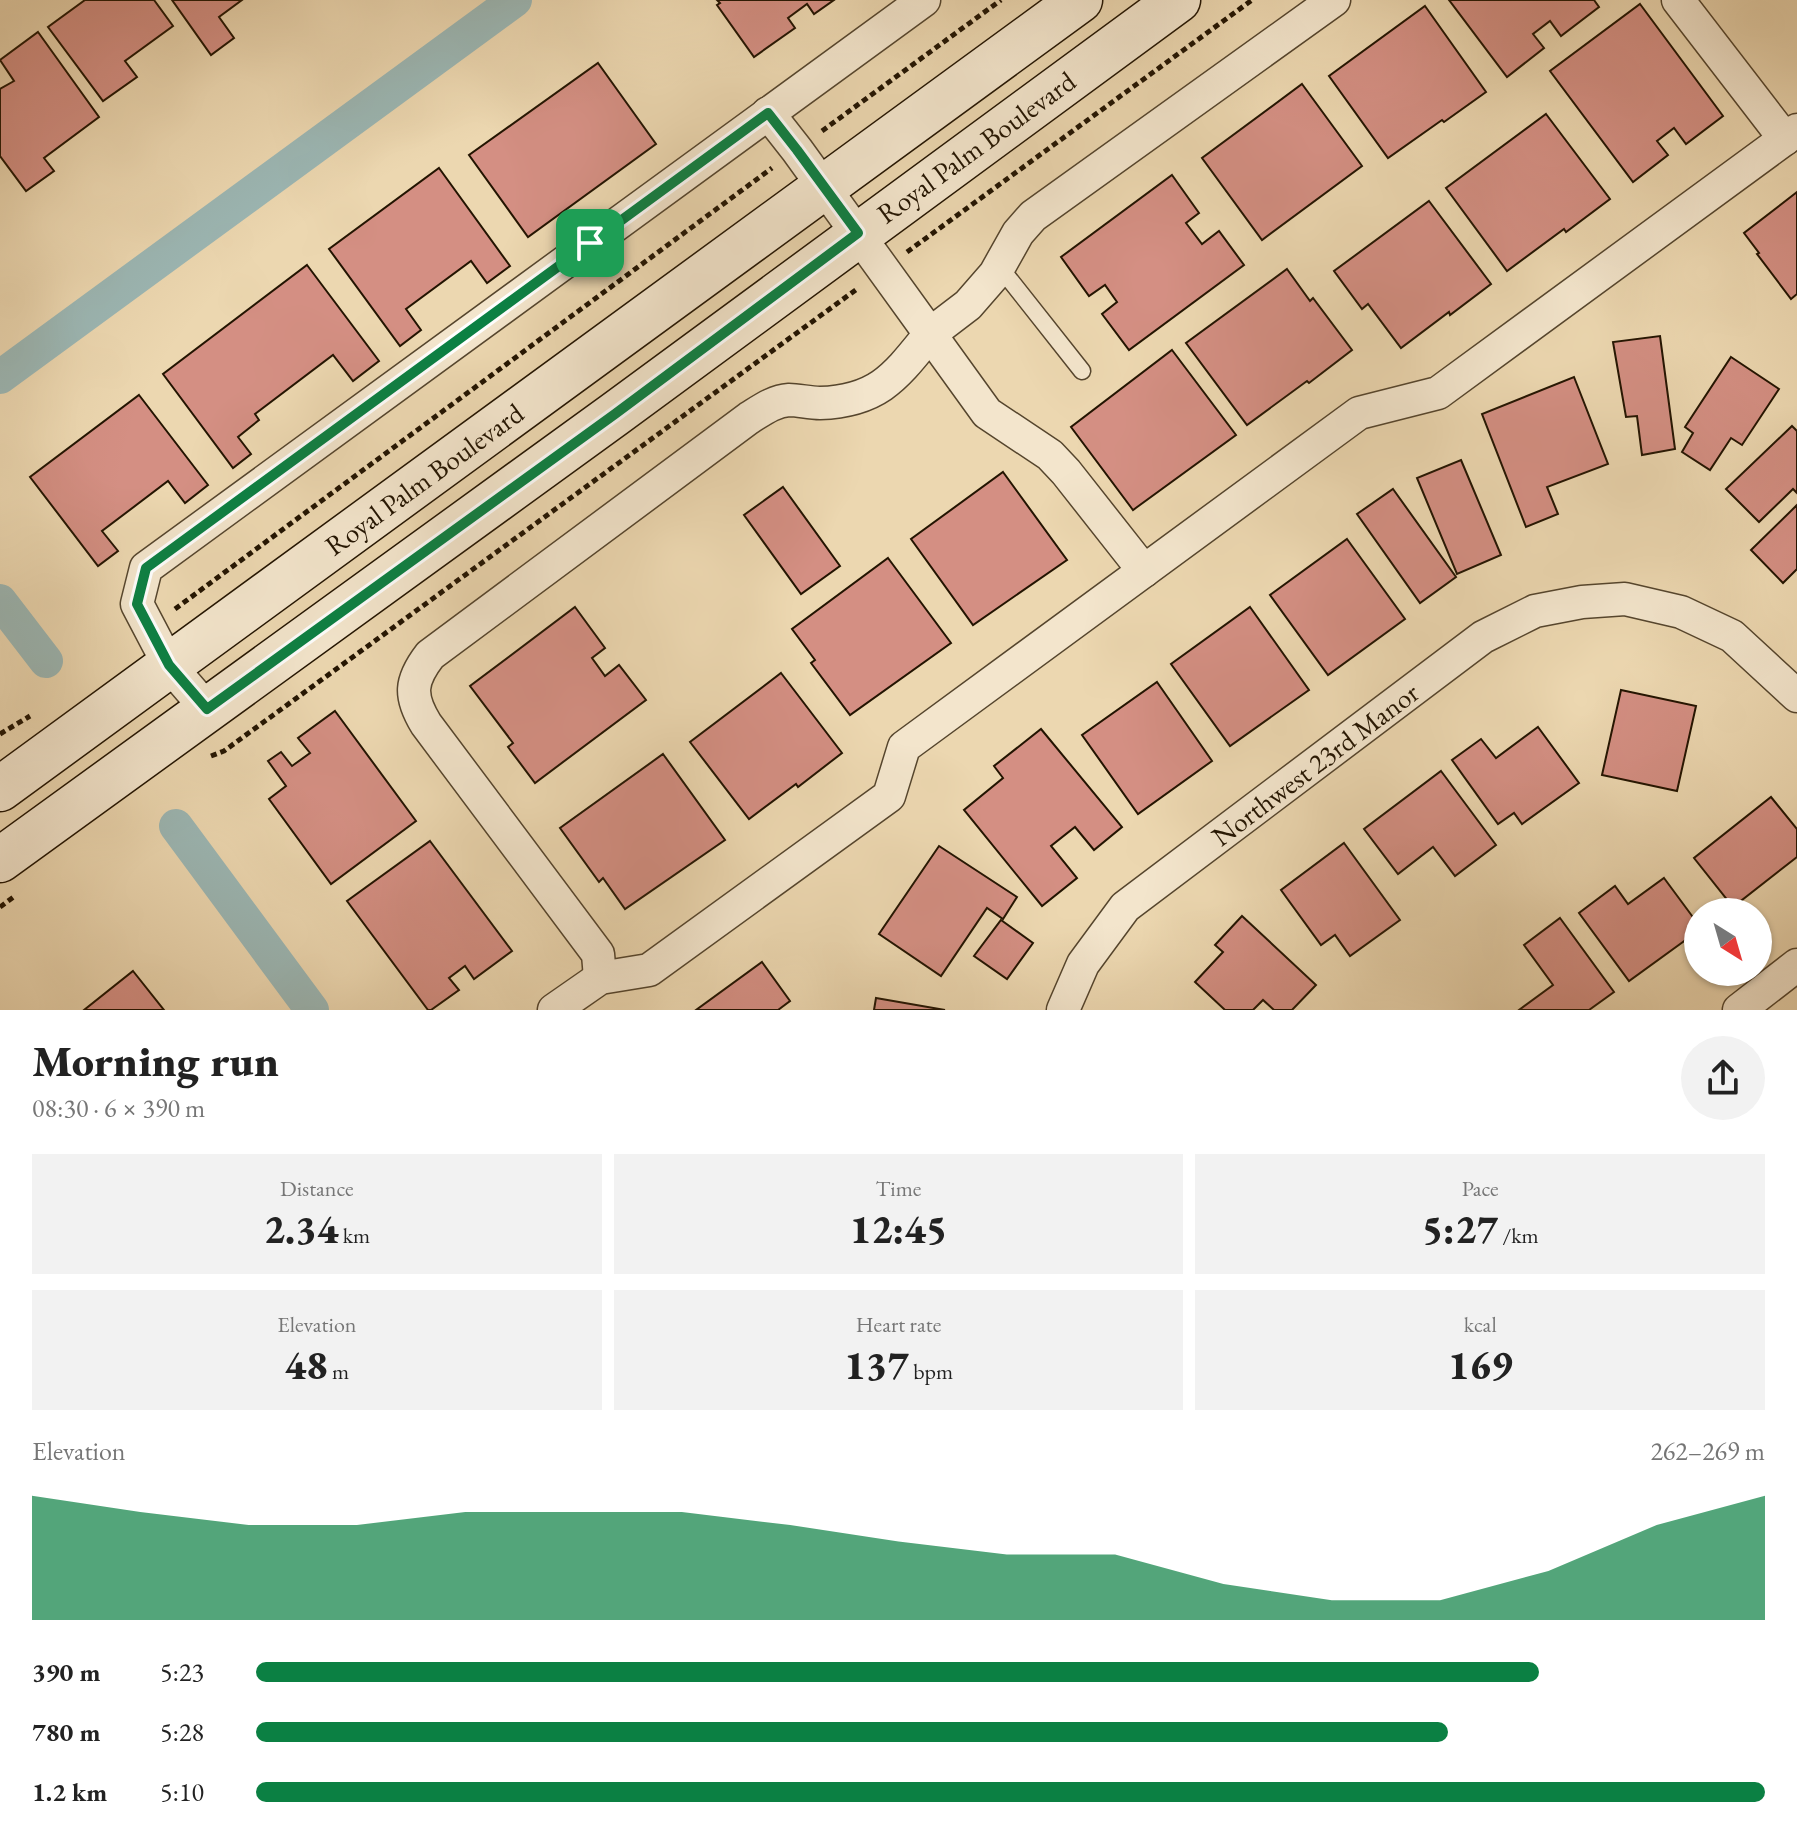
<!DOCTYPE html>
<meta charset="utf-8">
<style>
:root{--surface:#fff;--page:#f2f2f2;--text:#222;--muted:#767676;--accent:#0b8043}
body{margin:0;font-family:"EB Garamond",serif;background:var(--page);color:var(--text);height:100vh;display:flex;flex-direction:column;font-size:30px;white-space:nowrap}
*{box-sizing:border-box;margin:0}
p{font-size:26px;color:var(--muted)}
.icon{flex:none;width:44px;height:44px;fill:none;stroke:currentColor;stroke-width:2;stroke-linecap:round;stroke-linejoin:round}
.map{position:relative;height:1010px;overflow:hidden}
.drawer{display:flex;flex-direction:column;background:var(--surface);flex:1}
.drawer>*{flex:none}
.needle{width:52px;rotate:143deg}
.tools{position:absolute;left:1684px;top:898px;display:grid;gap:16px}
.tools a{display:grid;place-items:center;width:88px;height:88px;border-radius:50%;background:var(--surface);box-shadow:0 2px 6px #0004;font-size:40px}
.pin{position:absolute;display:grid;place-items:center;width:68px;height:68px;color:#fff;margin:-34px;border-radius:16px;box-shadow:0 4px 12px #0006}
.round{display:grid;place-items:center;flex:none;width:84px;height:84px;border-radius:42px;background:var(--page)}
.summary{display:flex;align-items:center;justify-content:space-between;height:136px;padding:0 32px}
h1{font-size:44px;font-weight:800;line-height:60px}
.stats{display:grid;grid-template-columns:repeat(3,1fr);gap:12px;height:136px;padding:8px 32px}
.stats div{display:grid;align-content:center;border-radius:0px;background:var(--page);text-align:center}
.stats b{font-size:40px;font-weight:800}
.stats small{font-size:22px;font-weight:400}
.stats p{font-size:22px}
.chart{height:224px;padding:16px 32px}
.chart p{display:flex;justify-content:space-between}
.chart svg{width:100%;height:144px;margin-top:8px;fill:var(--accent);opacity:.7}
ul{padding:0 32px;list-style:none;font-size:26px}
li{display:grid;grid-template-columns:128px 96px 1fr;align-items:center;height:60px}
li i{height:20px;border-radius:10px;background:var(--accent)}
.map>svg:first-child{display:block}
.lines{fill:none;stroke-linecap:round;stroke-linejoin:round}
.canal{stroke:#9cb7b4;stroke-width:34}
.building{fill:#d48f83;stroke:#231401;stroke-width:2}
.lane-casing{stroke:#55452d;stroke-width:19}
.street-casing{stroke:#55452d;stroke-width:35}
.secondary-casing{stroke:#231401;stroke-width:47}
.path{stroke:#231401;stroke-width:5;stroke-dasharray:6 4;stroke-linecap:butt}
.lane{stroke:#f3e5cc;stroke-width:16}
.street{stroke:#f3e5cc;stroke-width:32}
.secondary{stroke:#f3e5cc;stroke-width:44}
.route-casing{stroke:#fff;stroke-width:16}
.route{stroke:#0b8043;stroke-width:10}
.labels{text-anchor:middle;stroke-width:8;stroke-linejoin:round;paint-order:stroke}
.street-label{font-size:28px;fill:#231401;stroke:#f3e5cc}
</style>
<div class="map">
<svg width="1797" height="1010" viewBox="0 0 1797 1010">
<rect width="100%" height="100%" fill="#ecd7b0"/>
<filter id="stains"><feTurbulence type="fractalNoise" baseFrequency=".0025" numOctaves="4"/><feColorMatrix values="0 0 0 0 .2 0 0 0 0 .09 0 0 0 0 .02 0 0 0 .5 -.17"/></filter>
<radialGradient id="worn" r=".72"><stop offset=".6" stop-color="#630" stop-opacity="0"/><stop offset="1" stop-color="#630" stop-opacity=".3"/></radialGradient>
<g class="lines">
<g class="canal">
<path d="M 0,377 L 515,0"/>
<path d="M 0,601 L 46,661"/>
<path d="M 176,826 L 312,1010"/>
</g>
</g>
<g class="building">
<path d="M 85,0 L 154,0 L 173,26 L 125,61 L 137,77 L 103,101 L 48,27 Z"/>
<path d="M 172,0 L 242,0 L 219,17 L 234,38 L 211,55 Z"/>
<path d="M 717,0 L 834,0 L 814,14 L 807,4 L 788,18 L 795,28 L 754,57 L 717,5 L 720,3 Z"/>
<path d="M 1449,0 L 1594,0 L 1599,7 L 1561,36 L 1550,21 L 1533,34 L 1544,48 L 1507,77 Z"/>
<path d="M 1640,4 L 1723,116 L 1686,144 L 1674,128 L 1657,141 L 1668,155 L 1633,182 L 1550,71 Z"/>
<path d="M 1425,6 L 1486,92 L 1444,122 L 1442,120 L 1388,158 L 1329,76 Z"/>
<path d="M 38,32 L 99,117 L 44,158 L 54,171 L 26,191 L 0,156 L 0,89 L 14,81 L 0,60 Z"/>
<path d="M 598,63 L 656,144 L 528,237 L 469,155 Z"/>
<path d="M 1302,84 L 1362,166 L 1262,240 L 1202,158 Z"/>
<path d="M 1546,114 L 1610,199 L 1566,232 L 1564,229 L 1507,271 L 1446,188 Z"/>
<path d="M 439,168 L 510,266 L 487,283 L 471,261 L 406,309 L 421,330 L 400,346 L 329,249 Z"/>
<path d="M 1172,175 L 1199,213 L 1186,223 L 1202,244 L 1219,231 L 1244,265 L 1129,350 L 1102,314 L 1117,302 L 1105,285 L 1089,296 L 1061,257 Z"/>
<path d="M 1797,192 L 1797,294 L 1791,299 L 1757,254 L 1759,253 L 1744,233 Z"/>
<path d="M 1429,201 L 1491,284 L 1450,315 L 1449,312 L 1401,348 L 1368,304 L 1362,309 L 1334,271 Z"/>
<path d="M 307,265 L 379,361 L 353,381 L 333,355 L 255,414 L 259,420 L 238,437 L 251,454 L 233,468 L 163,374 Z"/>
<path d="M 1287,269 L 1310,301 L 1313,298 L 1352,350 L 1309,383 L 1307,381 L 1247,425 L 1186,343 Z"/>
<path d="M 1660,336 L 1675,449 L 1642,455 L 1637,416 L 1626,417 L 1613,342 Z"/>
<path d="M 1172,350 L 1236,435 L 1133,510 L 1071,427 Z"/>
<path d="M 1731,357 L 1779,389 L 1742,445 L 1731,438 L 1710,470 L 1682,452 L 1693,433 L 1685,427 Z"/>
<path d="M 1574,377 L 1608,464 L 1547,487 L 1558,514 L 1526,527 L 1482,414 Z"/>
<path d="M 139,395 L 208,485 L 185,503 L 168,481 L 102,531 L 118,551 L 98,566 L 30,477 Z"/>
<path d="M 1792,426 L 1797,431 L 1797,493 L 1793,489 L 1759,522 L 1726,489 Z"/>
<path d="M 1461,460 L 1501,555 L 1457,574 L 1417,478 Z"/>
<path d="M 1003,472 L 1067,560 L 973,625 L 911,539 Z"/>
<path d="M 783,487 L 840,566 L 801,594 L 744,515 Z"/>
<path d="M 1393,489 L 1456,577 L 1420,603 L 1357,514 Z"/>
<path d="M 1797,505 L 1797,569 L 1783,583 L 1751,550 Z"/>
<path d="M 1347,539 L 1405,619 L 1328,675 L 1270,595 Z"/>
<path d="M 888,558 L 951,643 L 850,715 L 811,663 L 815,660 L 792,629 Z"/>
<path d="M 575,607 L 605,648 L 592,658 L 605,676 L 619,665 L 646,700 L 535,783 L 508,747 L 513,743 L 470,686 Z"/>
<path d="M 1250,607 L 1309,690 L 1230,746 L 1171,664 Z"/>
<path d="M 781,673 L 842,753 L 798,787 L 796,784 L 749,819 L 690,742 Z"/>
<path d="M 1157,682 L 1212,761 L 1138,814 L 1082,735 Z"/>
<path d="M 1621,690 L 1696,706 L 1677,791 L 1602,775 Z"/>
<path d="M 335,711 L 416,821 L 331,884 L 269,799 L 286,786 L 268,761 L 281,752 L 292,766 L 310,753 L 298,738 Z"/>
<path d="M 1538,727 L 1579,783 L 1522,824 L 1514,813 L 1498,824 L 1452,760 L 1481,739 L 1496,758 Z"/>
<path d="M 1041,729 L 1122,827 L 1094,850 L 1075,827 L 1051,846 L 1077,878 L 1042,906 L 964,810 L 1003,778 L 994,766 Z"/>
<path d="M 663,754 L 725,840 L 625,909 L 603,878 L 599,882 L 560,828 Z"/>
<path d="M 1441,771 L 1496,845 L 1455,876 L 1433,847 L 1398,874 L 1364,829 Z"/>
<path d="M 1771,797 L 1797,829 L 1797,857 L 1733,907 L 1694,858 Z"/>
<path d="M 430,841 L 512,951 L 474,979 L 465,966 L 449,978 L 459,990 L 431,1010 L 428,1010 L 347,901 Z"/>
<path d="M 1344,843 L 1400,920 L 1350,956 L 1335,935 L 1321,945 L 1281,890 Z"/>
<path d="M 939,846 L 1017,897 L 1003,919 L 987,908 L 941,976 L 879,934 Z"/>
<path d="M 1664,878 L 1698,924 L 1698,931 L 1629,981 L 1579,913 L 1615,886 L 1628,904 Z"/>
<path d="M 1242,916 L 1316,985 L 1292,1010 L 1274,1010 L 1263,1000 L 1253,1010 L 1225,1010 L 1195,982 L 1223,952 L 1215,945 Z"/>
<path d="M 1560,918 L 1614,992 L 1589,1010 L 1519,1010 L 1553,985 L 1524,945 Z"/>
<path d="M 1001,920 L 1033,943 L 1007,979 L 974,956 Z"/>
<path d="M 762,962 L 790,1001 L 778,1010 L 696,1010 Z"/>
<path d="M 133,971 L 164,1010 L 84,1010 Z"/>
<path d="M 876,998 L 945,1010 L 874,1010 Z"/>
</g>
<g class="lines">
<g class="lane-casing">
<path id="lane" d="M 999,266 L 1082,371"/>
</g>
<g class="street-casing">
<g id="street">
<path d="M 1678,0 L 1785,139"/>
<path d="M 1144,571 L 1066,472 L 1050,455 L 987,413 L 930,334 L 968,305 L 995,274 L 1018,233 L 1033,216 L 1334,0"/>
<path d="M 207,709 L 169,665 L 137,604 L 146,568 L 924,0"/>
<path d="M 600,978 L 598,954 L 426,724 C 409,696 410,681 430,655 L 749,418 C 762,410 774,401 789,400 C 799,400 809,403 820,403 C 879,401 896,376 930,334 L 797,150 L 768,113"/>
<path d="M 554,1010 L 600,978 L 649,970 L 889,796 L 904,747 L 1359,413 L 1438,393 L 1797,130"/>
<path d="M 1063,1010 L 1083,964 L 1125,907 L 1483,637 L 1535,611 L 1582,602 L 1625,599 L 1681,612 L 1732,636 L 1797,696"/>
<path d="M 1739,1010 L 1797,965"/>
</g>
</g>
<g class="secondary-casing">
<g id="secondary">
<path d="M 0,789 L 1080,0"/>
<path d="M 0,860 L 615,414 L 1178,0"/>
</g>
</g>
<g class="path">
<path d="M 822,131 L 1001,0"/>
<path d="M 907,252 L 1252,0"/>
<path d="M 175,609 L 772,168"/>
<path d="M 0,734 L 30,716"/>
<path d="M 211,756 L 224,751 L 857,289"/>
<path d="M 0,907 L 15,896"/>
</g>
<use href="#lane" class="lane"/>
<use href="#street" class="street"/>
<use href="#secondary" class="secondary"/>
</g>
<g class="lines">
<g class="route-casing">
<path id="route" d="M 768,113 L 797,150 L 858,233 L 615,414 L 207,709 L 169,665 L 137,604 L 146,568 Z"/>
</g>
<use href="#route" class="route"/>
</g>
<g class="labels">
<g class="street-label">
<text transform="translate(976 147) rotate(-36)" y="10">Royal Palm Boulevard</text>
<text transform="translate(424 479) rotate(-36)" y="10">Royal Palm Boulevard</text>
<text transform="translate(1315 764) rotate(-37)" y="10">Northwest 23rd Manor</text>
</g>
</g>
<rect width="100%" height="100%" filter="url(#stains)"/>
<rect width="100%" height="100%" fill="url(#worn)"/>
</svg>
<div class="tools">
<a><svg class="needle" viewBox="-14 -14 28 28"><path d="M0-13l5 13h-10z" fill="#e53935"/><path d="M0 13l5-13h-10z" fill="#767676"/></svg></a>
</div>
<div class="pin" style="left:590px;top:243px;background:#1e9e55"><svg class="icon" aria-label="arrive" viewBox="0 0 24 24"><path d="M6 21V4h12l-3 4 3 4H6"/></svg></div>
</div>
<section class="drawer">
<div class="summary"><div><h1>Morning run</h1><p>08:30 · 6 × 390 m</p></div><a class="round"><svg class="icon" aria-label="share" viewBox="0 0 24 24"><path d="M12 15V3M7 8l5-5 5 5M5 13v7h14v-7"/></svg></a></div>
<div class="stats">
<div><p>Distance</p><b>2.34<small> km</small></b></div>
<div><p>Time</p><b>12:45</b></div>
<div><p>Pace</p><b>5:27<small> /km</small></b></div>
</div>
<div class="stats">
<div><p>Elevation</p><b>48<small> m</small></b></div>
<div><p>Heart rate</p><b>137<small> bpm</small></b></div>
<div><p>kcal</p><b>169</b></div>
</div>
<div class="chart"><p><span>Elevation</span>262–269 m</p>
<svg viewBox="0 0 160 44" preserveAspectRatio="none"><path d="M0 44V6L10 11L20 15L30 15L40 11L50 11L60 11L70 15L80 20L90 24L100 24L110 33L120 38L130 38L140 29L150 15L160 6V44z"/></svg>
</div>
<ul>
<li><b>390 m</b>5:23<i style="width:85%"></i></li>
<li><b>780 m</b>5:28<i style="width:79%"></i></li>
<li><b>1.2 km</b>5:10<i style="width:100%"></i></li>
</ul>
</section>
